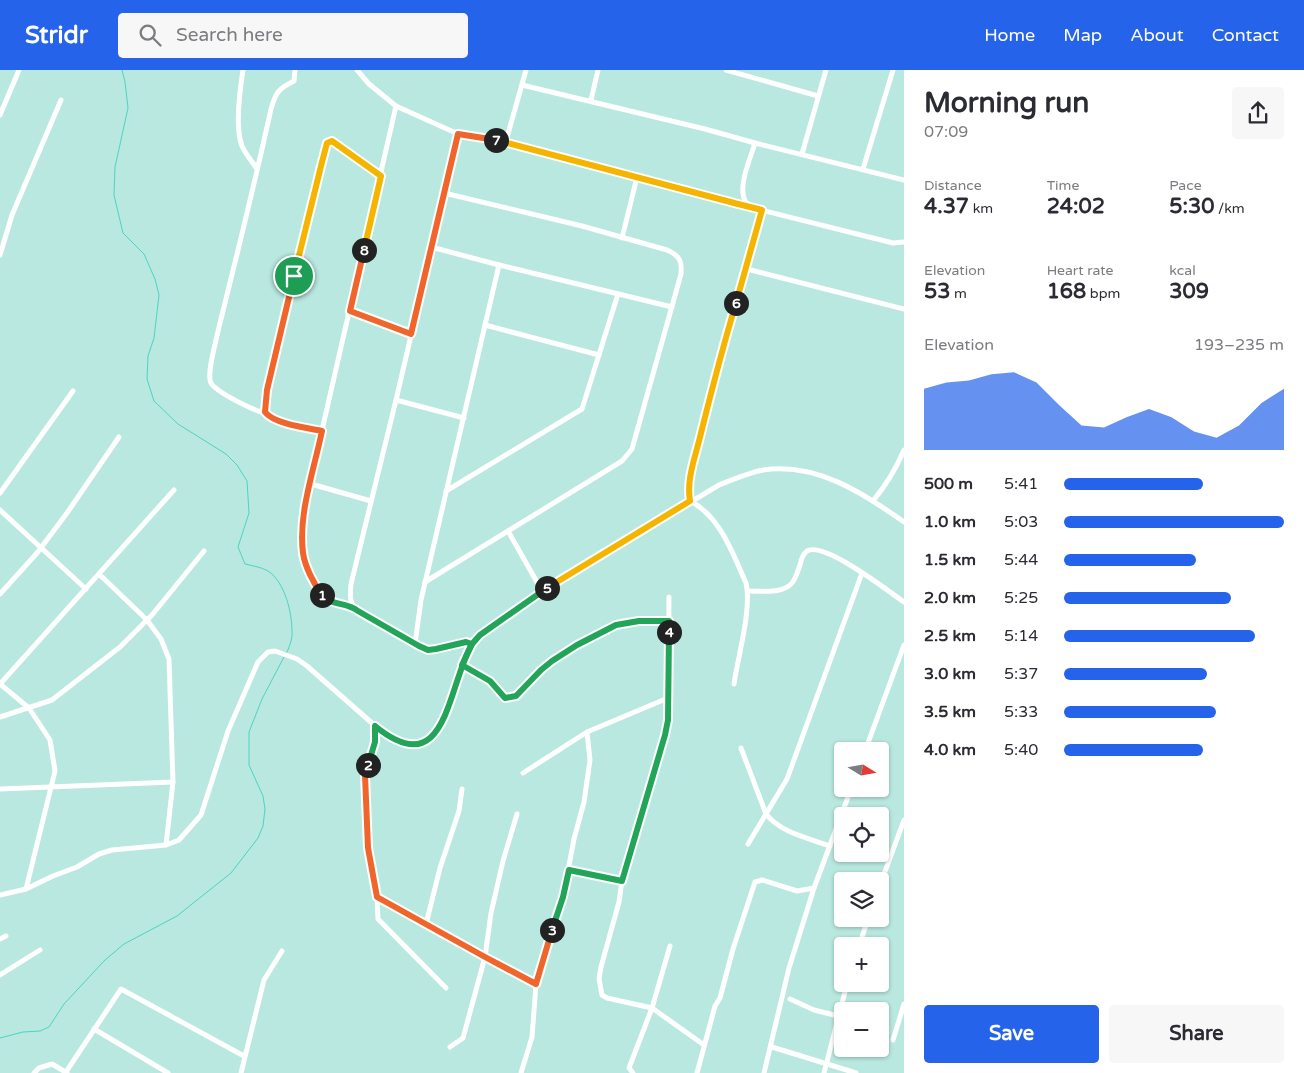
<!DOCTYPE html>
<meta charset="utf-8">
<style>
:root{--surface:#fff;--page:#f7f7f7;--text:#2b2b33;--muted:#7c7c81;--accent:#2563eb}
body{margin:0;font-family:"Varela Round",sans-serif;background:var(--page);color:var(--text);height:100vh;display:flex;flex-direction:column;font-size:19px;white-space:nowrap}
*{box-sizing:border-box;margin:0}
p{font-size:16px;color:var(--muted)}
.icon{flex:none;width:28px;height:28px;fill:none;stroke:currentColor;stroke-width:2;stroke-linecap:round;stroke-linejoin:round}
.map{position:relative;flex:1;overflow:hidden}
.side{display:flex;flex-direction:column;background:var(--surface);width:400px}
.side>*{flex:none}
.needle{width:32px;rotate:101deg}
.tools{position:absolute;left:834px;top:672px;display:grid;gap:10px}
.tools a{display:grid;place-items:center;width:55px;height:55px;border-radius:5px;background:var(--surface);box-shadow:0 1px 4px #0004;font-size:25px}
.pin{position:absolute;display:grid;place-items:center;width:42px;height:42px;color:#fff;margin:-21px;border:2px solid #fff;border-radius:50%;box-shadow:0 1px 5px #0007}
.km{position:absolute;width:25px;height:25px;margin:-12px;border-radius:50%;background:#222;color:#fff;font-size:14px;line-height:25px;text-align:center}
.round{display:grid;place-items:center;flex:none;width:52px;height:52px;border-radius:5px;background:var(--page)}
.overview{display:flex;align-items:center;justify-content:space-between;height:85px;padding:0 20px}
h1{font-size:28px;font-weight:700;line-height:38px}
.metrics{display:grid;grid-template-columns:repeat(3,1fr);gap:8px;height:85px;padding:5px 20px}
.metrics div{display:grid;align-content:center}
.metrics b{font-size:21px;font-weight:700}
.metrics small{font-size:14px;font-weight:400}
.metrics p{font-size:14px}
.chart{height:140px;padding:10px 20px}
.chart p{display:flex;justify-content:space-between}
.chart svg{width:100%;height:90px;margin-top:5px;fill:var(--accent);opacity:.7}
.button{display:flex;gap:10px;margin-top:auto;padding:10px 20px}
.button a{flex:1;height:58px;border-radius:5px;background:var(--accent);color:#fff;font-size:20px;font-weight:700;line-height:58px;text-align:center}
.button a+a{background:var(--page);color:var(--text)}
ul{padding:0 20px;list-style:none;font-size:16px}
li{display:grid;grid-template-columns:80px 60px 1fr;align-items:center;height:38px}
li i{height:12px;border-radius:6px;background:var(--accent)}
header{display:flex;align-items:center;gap:30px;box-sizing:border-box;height:70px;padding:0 25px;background:var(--accent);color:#fff}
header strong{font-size:24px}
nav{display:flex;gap:28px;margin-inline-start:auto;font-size:18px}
.search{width:350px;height:45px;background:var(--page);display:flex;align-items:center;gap:12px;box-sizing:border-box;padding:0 18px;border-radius:5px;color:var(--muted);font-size:19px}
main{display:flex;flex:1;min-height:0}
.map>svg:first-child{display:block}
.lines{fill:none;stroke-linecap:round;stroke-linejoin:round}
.stream{stroke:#4dd4c0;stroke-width:1}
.minor{stroke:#fff;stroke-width:5}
.split-1-casing{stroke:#fff;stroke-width:10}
.split-2-casing{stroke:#fff;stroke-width:10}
.split-3-casing{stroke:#fff;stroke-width:10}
.split-4-casing{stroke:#fff;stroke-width:10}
.split-5-casing{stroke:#fff;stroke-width:10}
.split-6-casing{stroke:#fff;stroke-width:10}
.split-7-casing{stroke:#fff;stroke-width:10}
.split-8-casing{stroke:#fff;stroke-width:10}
.split-9-casing{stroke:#fff;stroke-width:10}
.split-1{stroke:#f0652b;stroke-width:6}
.split-2{stroke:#22a559;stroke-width:6}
.split-3{stroke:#f0652b;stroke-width:6}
.split-4{stroke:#22a559;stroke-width:6}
.split-5{stroke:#22a559;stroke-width:6}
.split-6{stroke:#f5b400;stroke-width:6}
.split-7{stroke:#f5b400;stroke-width:6}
.split-8{stroke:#f0652b;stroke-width:6}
.split-9{stroke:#f5b400;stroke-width:6}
</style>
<header>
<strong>Stridr</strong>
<div class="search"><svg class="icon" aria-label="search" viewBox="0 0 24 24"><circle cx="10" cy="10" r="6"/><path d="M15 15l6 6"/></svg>Search here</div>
<nav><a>Home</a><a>Map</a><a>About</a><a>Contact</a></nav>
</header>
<main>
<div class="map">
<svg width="904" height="1003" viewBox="0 0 904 1003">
<rect width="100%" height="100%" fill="#b8e8df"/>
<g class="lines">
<g class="stream">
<path d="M 122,0 L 125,12 L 128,38 L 115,97 L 114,125 L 123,163 L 144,184 L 155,209 L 159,225 L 154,268 L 148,286 L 147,309 L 154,331 L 178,354 L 226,384 L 237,395 L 247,411 L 249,443 L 238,477 L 245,494 C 253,496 261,497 268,501 C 285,512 292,543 292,561 C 293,568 289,578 286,584"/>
<path d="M 0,968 L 23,962 L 40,961 L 49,957 L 64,934 L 105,890 L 124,874 L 177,846 L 231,803 L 258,768 L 263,756 L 265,739 L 263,726 L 249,695 L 249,662 L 262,629 L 284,587"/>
</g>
<g class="minor">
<path d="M 243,0 C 240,19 235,58 242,76 C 246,85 252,91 257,99"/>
<path d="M 357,0 L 369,14 L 396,36 L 458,64 L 506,71 L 737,134 L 893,173 L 904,172"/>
<path d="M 726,0 L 818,26"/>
<path d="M 522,15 L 705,59 L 755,73 L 904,110"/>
<path d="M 591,30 L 598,0"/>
<path d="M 0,45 L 19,0"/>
<path d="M 458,64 L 396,330 L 351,514 C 350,525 349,534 358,541 L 419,576 C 439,584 453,569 472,574"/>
<path d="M 506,71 L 526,0"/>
<path d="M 802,84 L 826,0"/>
<path d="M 863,99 L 893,0"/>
<path d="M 749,136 C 734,123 750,90 755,73"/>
<path d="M 622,168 L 637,107"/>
<path d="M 431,177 L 499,195 L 672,237"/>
<path d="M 0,185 L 12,145 L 61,30"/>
<path d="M 747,199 L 904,239"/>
<path d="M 351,241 L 411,264"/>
<path d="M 485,255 L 599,285"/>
<path d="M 396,330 L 464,348"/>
<path d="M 267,344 C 255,341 217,323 211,313 C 206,304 217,268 219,257 C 237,185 255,112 271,39 C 276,22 278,19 294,11 L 295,0"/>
<path d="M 322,361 L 283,352 L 267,344 L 265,336 L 267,319 L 327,73 L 332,71 L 381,106"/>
<path d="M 311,414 L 371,431"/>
<path d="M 446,421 L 582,339 L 618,224"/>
<path d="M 0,423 L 73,321"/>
<path d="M 873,431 C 886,415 896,399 904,380"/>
<path d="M 0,440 L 86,519"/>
<path d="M 508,461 L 542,521"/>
<path d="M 99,504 L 147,550 L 161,569 L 169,589 L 173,712 L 166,775"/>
<path d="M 425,512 L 622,391 L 632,379 L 681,204 C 682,191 680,186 667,180 L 582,156 L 444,123"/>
<path d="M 748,521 C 761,521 783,524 792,513 C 796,508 798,500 800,495 C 801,490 803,484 807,481 C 824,471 888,521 904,532"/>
<path d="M 0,524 L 37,483 L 67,443 L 119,367"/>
<path d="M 669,527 L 668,650 L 665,665 L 622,811 L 619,832 L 601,897 L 599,909 L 602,925 L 607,928 L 652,938 L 704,975"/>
<path d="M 352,536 L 338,535 L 325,528 L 315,515 L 303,485 L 302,448 L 396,36"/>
<path d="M 415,574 L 421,530 L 499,195"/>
<path d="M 462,595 L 490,611 L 505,628 L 511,628 L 515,626 L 541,599 L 552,591 L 577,575 L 616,555 L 639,551 L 669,551"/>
<path d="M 0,614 L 174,420"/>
<path d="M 0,614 L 29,638 L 50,670 L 55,701 L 26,819"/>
<path d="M 734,614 C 738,586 752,539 746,513 C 733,484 720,446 690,431 L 688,421 C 706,326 738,234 762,140"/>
<path d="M 0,647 L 52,630 L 120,577 L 152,545 L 204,481"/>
<path d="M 375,656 L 375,671 L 365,708 L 368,778 L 377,827 L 485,887 L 536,914 L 563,827 L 574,769 L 584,732 L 590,690 L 587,662"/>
<path d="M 741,678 L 766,744 C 781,763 808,768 830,776"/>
<path d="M 865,681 L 904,575"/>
<path d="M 523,703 L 587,662 L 668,628"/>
<path d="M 0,719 L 173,712"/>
<path d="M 748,774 L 787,709 L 862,503"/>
<path d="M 569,801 L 622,811"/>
<path d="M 880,815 L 904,750"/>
<path d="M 0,825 L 26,819 L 53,806 L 77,797 L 99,784 L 112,780 L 166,775 L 179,770 L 201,745 L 228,661 L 258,592 L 268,582 L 275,581 L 297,589 L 307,596 L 389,668 L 413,675 L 429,670 L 437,661 L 444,648 L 467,583 L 480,565 L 542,521 L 719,415 C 734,409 748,403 763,400 C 816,392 863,423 904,452"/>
<path d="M 377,827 L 378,849 L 446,918"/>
<path d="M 426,854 L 440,798 L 459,741 L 462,719"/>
<path d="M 0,869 L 6,866"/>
<path d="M 859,876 L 868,849"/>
<path d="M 0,905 L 40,880"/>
<path d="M 790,929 L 814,940 L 838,946"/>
<path d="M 94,959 L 168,1003"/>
<path d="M 893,970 L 904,934"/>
<path d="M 450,977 L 463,968 L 485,887 L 491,843 L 503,791 L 517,744"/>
<path d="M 772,977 L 856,1003"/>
<path d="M 66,1002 L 121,919 L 244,986"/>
<path d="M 34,1003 L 39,998 L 52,994 L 67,1003"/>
<path d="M 241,1003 L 264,910 L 282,881"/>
<path d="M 521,1003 L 532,967 L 536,914"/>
<path d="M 633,1003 L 629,998 L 652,938 L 670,876"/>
<path d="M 697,1003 L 715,936 L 720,928 L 733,879 L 755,812 L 762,810 L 797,821 L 814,818"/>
<path d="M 764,1003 L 789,898 L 814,818 L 851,719"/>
<path d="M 824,1003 L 847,914"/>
</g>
</g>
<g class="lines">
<g class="split-1-casing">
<path id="split-1" d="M 294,206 L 267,320 L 265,342 C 274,354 307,358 322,361 C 314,400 298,444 303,483 C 305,497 314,514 322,525"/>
</g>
<g class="split-2-casing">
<path id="split-2" d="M 322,525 C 332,536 347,532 358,541 L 419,576 L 428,580 L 436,579 L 466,572 L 472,574 C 447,617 447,715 375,656 L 375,672 L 368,695"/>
</g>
<g class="split-3-casing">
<path id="split-3" d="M 368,695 L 365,705 L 368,778 L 377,827 L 485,887 L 536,914 L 552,860"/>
</g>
<g class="split-4-casing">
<path id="split-4" d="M 552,860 L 563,827 L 569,800 L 622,811 L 665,665 L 668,650 L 669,562"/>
</g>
<g class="split-5-casing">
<path id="split-5" d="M 547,518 L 480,565 L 472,574 L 462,595 L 490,611 L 505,628 L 516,626 L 541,600 L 552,591 L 577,575 L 616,555 L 639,551 L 669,551 L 669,562"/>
</g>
<g class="split-6-casing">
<path id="split-6" d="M 547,518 L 690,431 C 686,409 696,385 701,363 C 712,319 723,276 736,233"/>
</g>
<g class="split-7-casing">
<path id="split-7" d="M 496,70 L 738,134 L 762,140 L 736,233"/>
</g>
<g class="split-8-casing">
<path id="split-8" d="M 364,180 L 350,241 L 411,264 L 458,64 L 496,70"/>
</g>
<g class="split-9-casing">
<path id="split-9" d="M 294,206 L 322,92 L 327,73 L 332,71 L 381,106 L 364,180"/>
</g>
<use href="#split-1" class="split-1"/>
<use href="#split-2" class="split-2"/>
<use href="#split-3" class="split-3"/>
<use href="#split-4" class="split-4"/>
<use href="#split-5" class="split-5"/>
<use href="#split-6" class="split-6"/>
<use href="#split-7" class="split-7"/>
<use href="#split-8" class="split-8"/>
<use href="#split-9" class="split-9"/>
</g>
</svg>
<div class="tools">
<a><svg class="needle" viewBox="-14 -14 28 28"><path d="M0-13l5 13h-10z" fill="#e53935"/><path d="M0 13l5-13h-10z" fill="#7c7c81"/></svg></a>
<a><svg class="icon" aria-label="locate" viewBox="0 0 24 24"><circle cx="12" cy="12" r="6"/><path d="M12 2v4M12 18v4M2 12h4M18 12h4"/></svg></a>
<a><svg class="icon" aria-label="layers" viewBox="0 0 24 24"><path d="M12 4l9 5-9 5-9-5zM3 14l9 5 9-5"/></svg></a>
<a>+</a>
<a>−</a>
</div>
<div class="pin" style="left:294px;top:206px;background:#1e9e55"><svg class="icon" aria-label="arrive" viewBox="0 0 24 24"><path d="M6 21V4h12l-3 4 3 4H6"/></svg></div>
<b class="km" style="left:322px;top:525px">1</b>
<b class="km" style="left:368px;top:695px">2</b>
<b class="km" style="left:552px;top:860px">3</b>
<b class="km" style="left:669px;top:562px">4</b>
<b class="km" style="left:547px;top:518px">5</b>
<b class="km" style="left:736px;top:233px">6</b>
<b class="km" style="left:496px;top:70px">7</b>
<b class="km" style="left:364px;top:180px">8</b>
</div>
<section class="side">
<div class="overview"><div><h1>Morning run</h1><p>07:09</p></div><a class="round"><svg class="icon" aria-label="share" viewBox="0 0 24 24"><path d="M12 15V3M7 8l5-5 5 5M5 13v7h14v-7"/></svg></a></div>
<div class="metrics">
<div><p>Distance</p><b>4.37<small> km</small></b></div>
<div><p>Time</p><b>24:02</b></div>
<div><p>Pace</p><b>5:30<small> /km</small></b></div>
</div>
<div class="metrics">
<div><p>Elevation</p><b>53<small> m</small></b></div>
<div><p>Heart rate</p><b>168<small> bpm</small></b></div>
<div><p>kcal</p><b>309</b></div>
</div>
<div class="chart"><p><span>Elevation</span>193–235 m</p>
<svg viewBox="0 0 160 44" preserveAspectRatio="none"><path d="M0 44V14L10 11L20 10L30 7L40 6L50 11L60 22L70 32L80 33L90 28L100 24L110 28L120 35L130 38L140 32L150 21L160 14V44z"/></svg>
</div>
<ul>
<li><b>500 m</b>5:41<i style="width:63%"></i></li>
<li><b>1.0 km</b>5:03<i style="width:100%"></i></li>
<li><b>1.5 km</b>5:44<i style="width:60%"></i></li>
<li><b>2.0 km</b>5:25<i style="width:76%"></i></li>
<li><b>2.5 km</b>5:14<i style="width:87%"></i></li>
<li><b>3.0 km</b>5:37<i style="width:65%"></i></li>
<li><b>3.5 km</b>5:33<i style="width:69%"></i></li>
<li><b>4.0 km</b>5:40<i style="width:63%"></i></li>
</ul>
<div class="button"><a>Save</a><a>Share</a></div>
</section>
</main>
